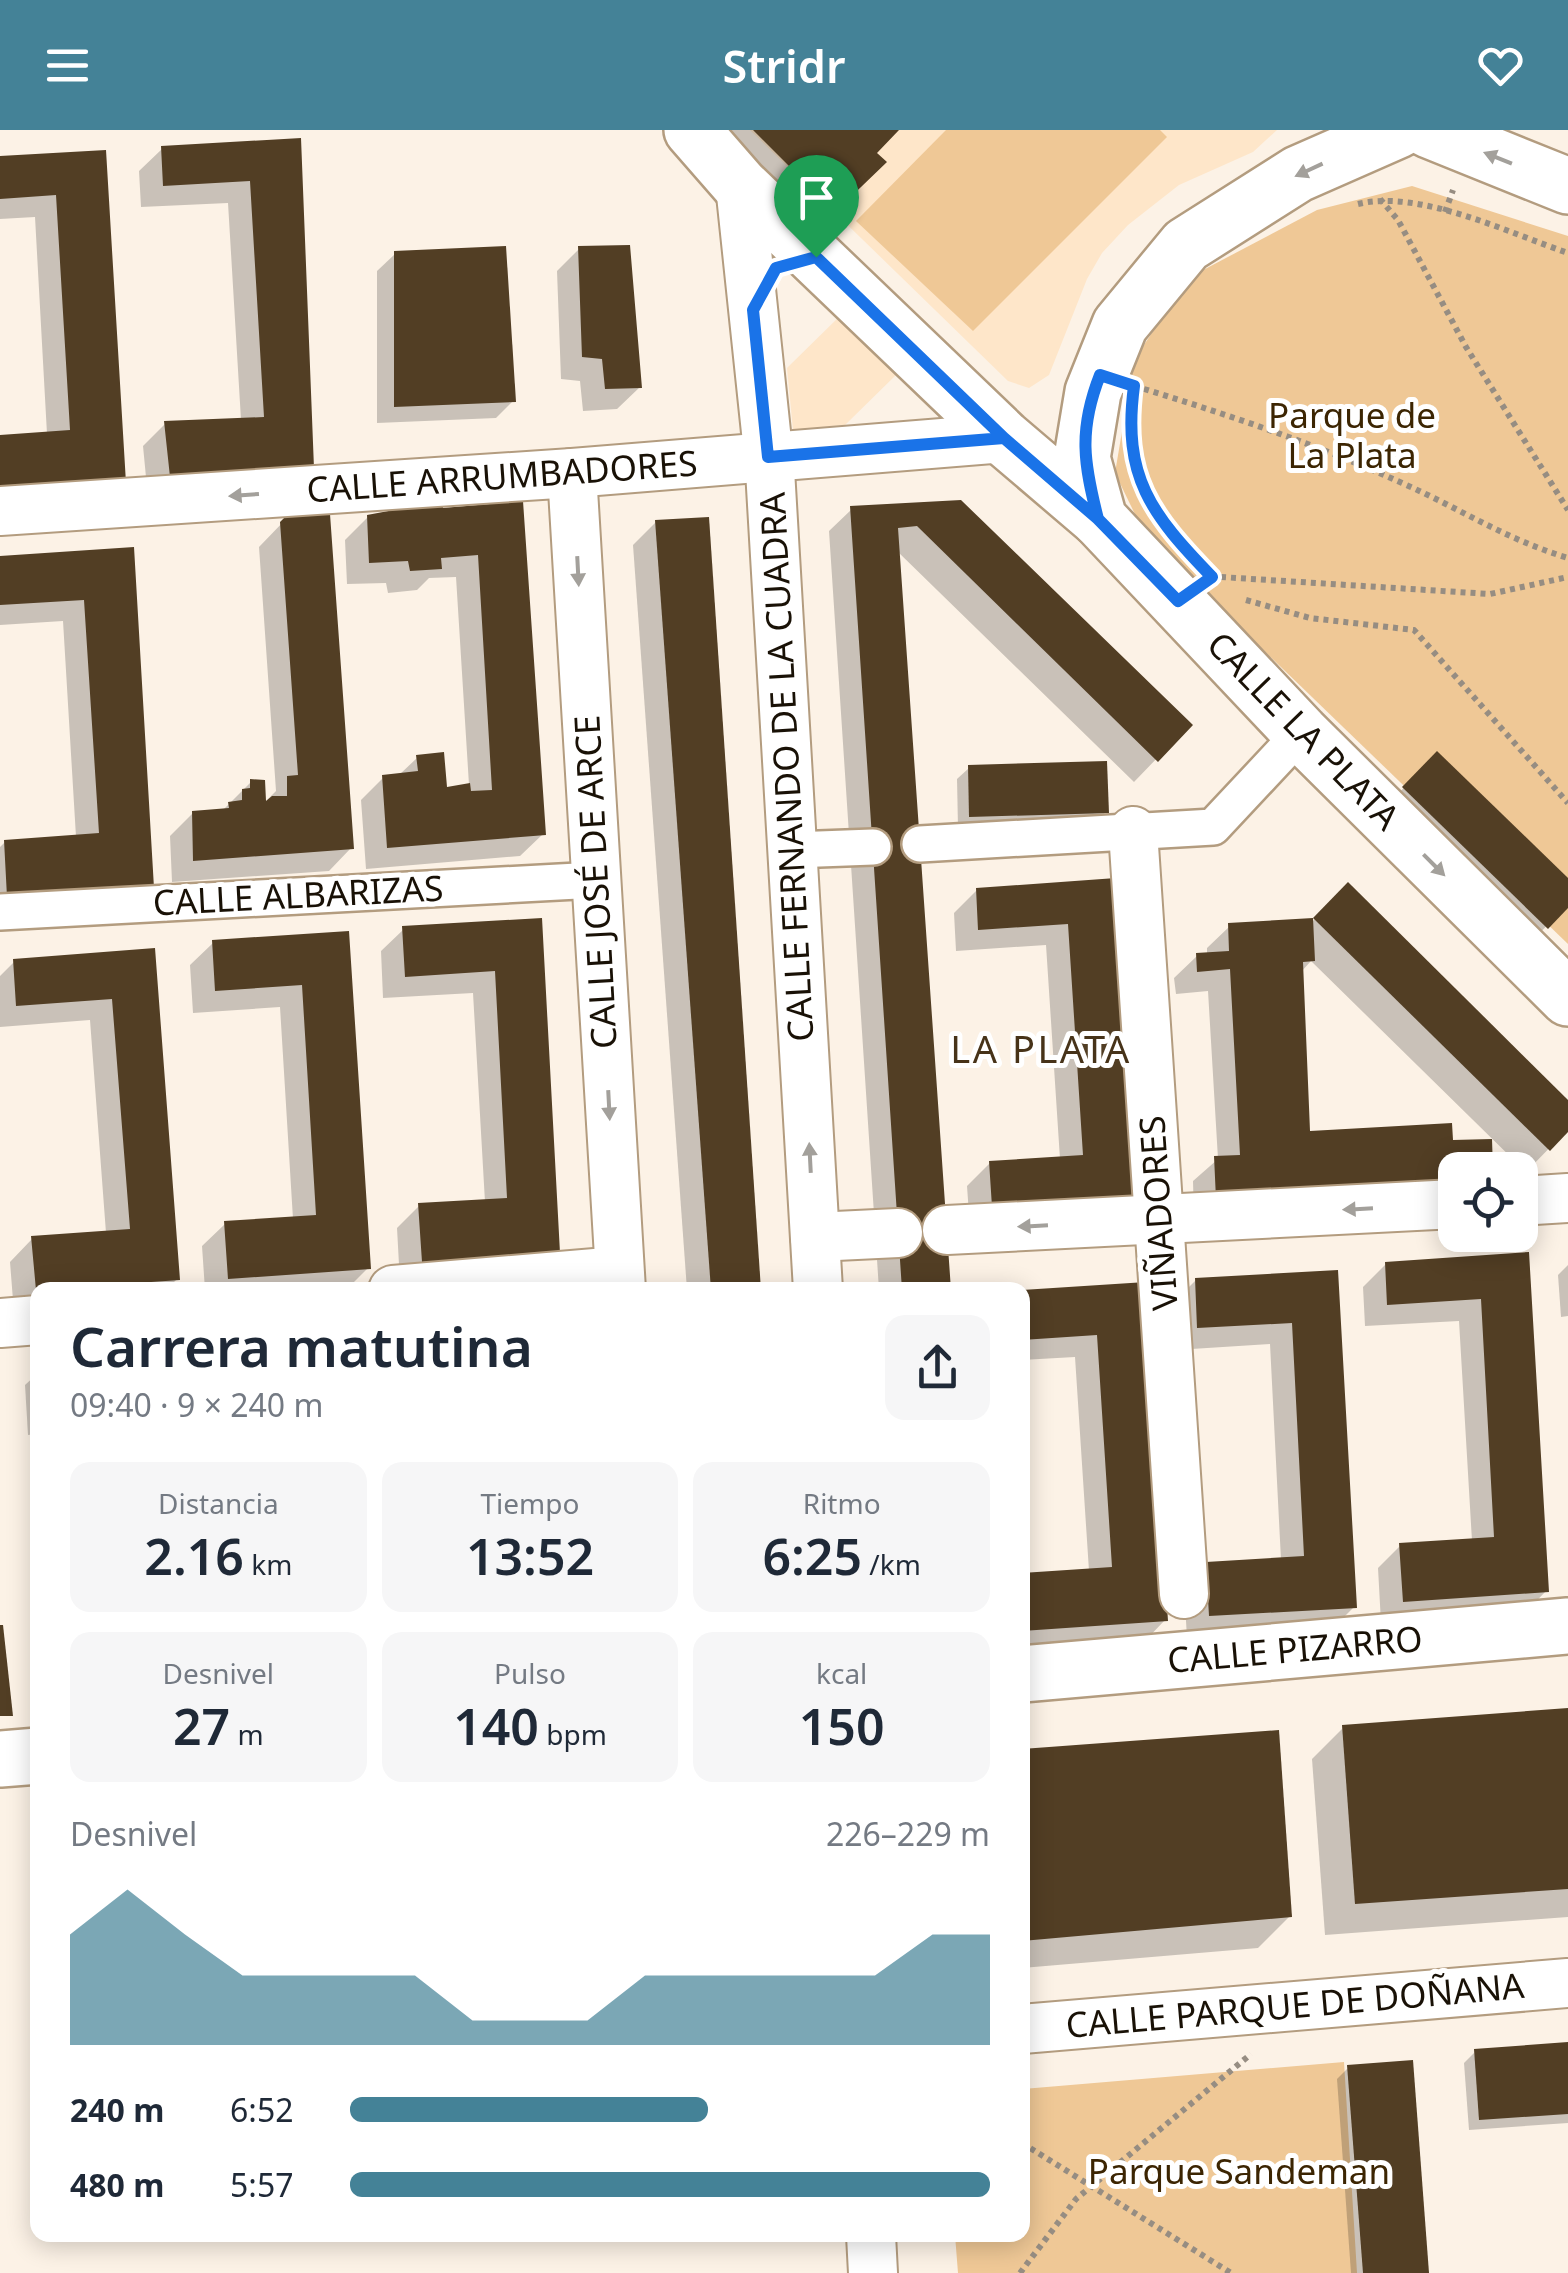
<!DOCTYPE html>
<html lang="es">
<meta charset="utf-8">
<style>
:root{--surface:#fff;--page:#f6f6f7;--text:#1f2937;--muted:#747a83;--accent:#448297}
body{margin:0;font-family:"Noto Sans",sans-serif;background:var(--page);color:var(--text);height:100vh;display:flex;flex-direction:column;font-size:38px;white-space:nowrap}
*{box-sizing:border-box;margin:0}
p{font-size:32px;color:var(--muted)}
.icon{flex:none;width:55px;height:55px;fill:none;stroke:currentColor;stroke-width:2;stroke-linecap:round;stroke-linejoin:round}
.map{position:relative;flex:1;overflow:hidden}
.details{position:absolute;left:30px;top:1152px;width:1000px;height:960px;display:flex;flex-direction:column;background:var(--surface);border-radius:20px;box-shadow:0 5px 25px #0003}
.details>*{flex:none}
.controls{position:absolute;left:1438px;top:1022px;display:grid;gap:20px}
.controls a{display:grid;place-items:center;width:100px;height:100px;border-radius:20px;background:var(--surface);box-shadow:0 5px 25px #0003;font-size:50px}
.pin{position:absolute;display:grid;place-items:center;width:85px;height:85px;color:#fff;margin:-102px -42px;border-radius:50% 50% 50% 0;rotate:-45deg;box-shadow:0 0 10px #0007}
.pin .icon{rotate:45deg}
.round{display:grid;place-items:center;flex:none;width:105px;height:105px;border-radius:20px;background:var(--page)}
.headline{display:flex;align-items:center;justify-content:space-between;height:170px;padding:0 40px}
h1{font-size:55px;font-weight:600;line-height:75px}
.metrics{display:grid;grid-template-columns:repeat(3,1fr);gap:15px;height:170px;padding:10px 40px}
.metrics div{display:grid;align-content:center;border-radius:20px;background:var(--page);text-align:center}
.metrics b{font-size:50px;font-weight:600}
.metrics small{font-size:28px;font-weight:400}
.metrics p{font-size:28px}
.chart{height:280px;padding:20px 40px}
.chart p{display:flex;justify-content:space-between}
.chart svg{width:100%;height:180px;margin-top:10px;fill:var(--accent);opacity:.7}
ul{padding:0 40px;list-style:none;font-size:32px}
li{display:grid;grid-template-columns:160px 120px 1fr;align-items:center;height:75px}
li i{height:25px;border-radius:12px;background:var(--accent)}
header{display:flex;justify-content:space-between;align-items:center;height:130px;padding:0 40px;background:var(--accent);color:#fff;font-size:45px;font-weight:600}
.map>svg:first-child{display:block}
.built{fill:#fee6c9}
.green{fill:#efc896}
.shadow{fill:#0003}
.building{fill:#523e24}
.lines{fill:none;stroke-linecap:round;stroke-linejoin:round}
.pedestrian-casing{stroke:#b39c7f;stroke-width:40}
.minor-casing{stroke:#b39c7f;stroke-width:52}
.tertiary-casing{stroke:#b39c7f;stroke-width:60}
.secondary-casing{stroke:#b39c7f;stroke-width:60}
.path{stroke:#968d82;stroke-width:6;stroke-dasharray:5 5;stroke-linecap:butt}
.pedestrian{stroke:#fff;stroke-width:35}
.minor{stroke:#fff;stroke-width:48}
.tertiary{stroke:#fff;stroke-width:55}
.secondary{stroke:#fff;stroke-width:55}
.oneway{fill:#a3a09b}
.route-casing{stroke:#fff;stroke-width:20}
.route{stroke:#1a73e8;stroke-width:12}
.labels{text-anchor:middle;stroke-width:10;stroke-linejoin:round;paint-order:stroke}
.park-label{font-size:35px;fill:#3c2502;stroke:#fff}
.street-label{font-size:35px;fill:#191106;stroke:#fff}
.neighbourhood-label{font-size:38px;letter-spacing:2.5px;fill:#473319;stroke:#fff}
</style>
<header><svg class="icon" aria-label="menu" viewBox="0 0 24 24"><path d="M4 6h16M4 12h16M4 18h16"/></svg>Stridr<svg class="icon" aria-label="heart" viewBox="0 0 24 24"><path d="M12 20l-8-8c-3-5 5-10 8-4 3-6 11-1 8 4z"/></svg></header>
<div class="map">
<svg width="1568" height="2143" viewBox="0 0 1568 2143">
<rect width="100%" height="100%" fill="#fcf2e6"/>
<g class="built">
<path d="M 750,0 L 1277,0 L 1253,22 L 1179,55 L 1128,95 L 1102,123 L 1087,149 L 1049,245 L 1029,258 L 1008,251 Z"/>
<path d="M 842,184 L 899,242 L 845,295 L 793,300 L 787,238 Z"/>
</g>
<g class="green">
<path d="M 946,0 L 1160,0 L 1167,7 L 973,201 L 856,91 Z"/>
<path d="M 1412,56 L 1568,106 L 1568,814 L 1146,407 L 1115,343 L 1134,230 L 1188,148 L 1317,80 Z"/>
<path d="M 1344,1932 L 1357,2143 L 958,2143 L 955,2105 L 1022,2105 L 1023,1959 Z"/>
</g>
<g class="shadow">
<path d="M 708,0 L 896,0 L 873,23 L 883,32 L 811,103 Z"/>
<path d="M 298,11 L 311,337 L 148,368 L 143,316 L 165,294 L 241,290 L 228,73 L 141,77 L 139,41 L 162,19 Z"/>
<path d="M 104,22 L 123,352 L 0,307 L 47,304 L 35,87 L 0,89 L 0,29 Z"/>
<path d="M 579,119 L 640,257 L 617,279 L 583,281 L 580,251 L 561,249 L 557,141 Z"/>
<path d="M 395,124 L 513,271 L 496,288 L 377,293 L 377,141 Z"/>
<path d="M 414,369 L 441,381 L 521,374 L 543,704 L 520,726 L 366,739 L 361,670 L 384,647 L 399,645 L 418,627 L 445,659 L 469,655 L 456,447 L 429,448 L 417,460 L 388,463 L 386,453 L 347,454 L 345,410 L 368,387 L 392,385 Z"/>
<path d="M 961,373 L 1189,595 L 1134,652 L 897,421 L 949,1160 L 879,1160 L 829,401 L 852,379 Z"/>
<path d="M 286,389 L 351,718 L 329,741 L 172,752 L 170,706 L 193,683 L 222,681 L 251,652 L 264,673 L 276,661 L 259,417 Z"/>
<path d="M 656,392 L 759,1160 L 687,1160 L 633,415 Z"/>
<path d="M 132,420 L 152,757 L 0,788 L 0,717 L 5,712 L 76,707 L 63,491 L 0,495 L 0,428 Z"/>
<path d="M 1437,624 L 1568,752 L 1568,774 L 1529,814 L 1387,675 Z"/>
<path d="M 969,638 L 1106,682 L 1095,693 L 958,698 L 957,649 Z"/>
<path d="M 1114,750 L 1135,1081 L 971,1113 L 967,1056 L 990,1033 L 1060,1029 L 1046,815 L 956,821 L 954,783 L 977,760 Z"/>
<path d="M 1348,756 L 1568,973 L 1568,999 L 1526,1042 L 1311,831 L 1301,842 L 1308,1003 L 1450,1013 L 1491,1040 L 1455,1040 L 1194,1091 L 1193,1051 L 1218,1029 L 1208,861 L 1176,864 L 1174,848 L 1197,826 L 1207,825 L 1207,818 L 1230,796 L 1313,791 Z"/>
<path d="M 539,790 L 558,1122 L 400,1153 L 397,1098 L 419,1076 L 485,1072 L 473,863 L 383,868 L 381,821 L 404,799 Z"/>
<path d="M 347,804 L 368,1138 L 346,1160 L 205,1160 L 202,1116 L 225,1094 L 293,1089 L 280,877 L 193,883 L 190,835 L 213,813 Z"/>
<path d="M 153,820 L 177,1149 L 166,1160 L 38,1160 L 38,1181 L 14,1183 L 10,1132 L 32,1109 L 106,1103 L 90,890 L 0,897 L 0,846 L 14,832 Z"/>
<path d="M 1526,1125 L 1546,1461 L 1524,1484 L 1381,1493 L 1378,1438 L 1400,1416 L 1472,1411 L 1459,1191 L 1365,1196 L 1363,1157 L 1386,1134 Z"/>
<path d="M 1568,1135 L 1568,1186 L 1561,1187 L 1558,1145 Z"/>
<path d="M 1336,1142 L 1354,1477 L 1332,1499 L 1187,1508 L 1184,1457 L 1207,1434 L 1281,1430 L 1270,1214 L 1176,1220 L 1173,1173 L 1196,1150 Z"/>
<path d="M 1144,1154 L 1165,1490 L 1143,1513 L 1022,1521 L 1022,1446 L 1089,1441 L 1075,1227 L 1022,1230 L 1022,1163 Z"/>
<path d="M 38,1243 L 38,1304 L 28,1305 L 25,1255 Z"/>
<path d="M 1568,1581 L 1568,1787 L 1325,1805 L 1312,1629 L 1343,1598 Z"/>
<path d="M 1022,1621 L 1290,1786 L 1258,1818 L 1022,1838 Z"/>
<path d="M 1568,1915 L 1568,1993 L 1469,2000 L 1464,1933 L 1475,1922 Z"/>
<path d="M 1348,1938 L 1427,2143 L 1351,2143 L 1337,1949 Z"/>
</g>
<g class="building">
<path d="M 753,0 L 899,0 L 877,23 L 887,32 L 835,82 Z"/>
<path d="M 301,8 L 314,338 L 170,347 L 164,291 L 264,287 L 250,51 L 163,56 L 161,16 Z"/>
<path d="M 106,20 L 126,353 L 0,361 L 0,305 L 70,300 L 56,65 L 0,69 L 0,26 Z"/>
<path d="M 630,115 L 642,258 L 605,259 L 602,229 L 582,227 L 578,116 Z"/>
<path d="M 506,116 L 516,272 L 394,277 L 394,121 Z"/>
<path d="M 961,370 L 1193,595 L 1158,632 L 917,396 L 898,398 L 951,1160 L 902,1160 L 850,376 Z"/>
<path d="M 442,371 L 443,378 L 523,371 L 546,705 L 387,718 L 382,645 L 418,641 L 416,625 L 444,622 L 447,657 L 470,653 L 471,661 L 492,660 L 478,425 L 441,428 L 442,439 L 410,441 L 408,431 L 369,433 L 367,385 Z"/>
<path d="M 330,384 L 354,719 L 193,731 L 192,681 L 229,678 L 228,672 L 242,670 L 242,659 L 250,658 L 250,649 L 265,650 L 266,671 L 272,666 L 287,666 L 287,646 L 298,645 L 280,392 L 285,387 Z"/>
<path d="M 709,387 L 761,1160 L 711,1160 L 655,390 Z"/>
<path d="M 134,417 L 154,758 L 7,767 L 4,710 L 99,703 L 84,470 L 0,475 L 0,426 Z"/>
<path d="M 1437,621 L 1568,748 L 1568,778 L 1548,799 L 1402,657 Z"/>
<path d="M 1107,631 L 1109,683 L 969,687 L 968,635 Z"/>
<path d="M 1116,748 L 1138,1082 L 993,1092 L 989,1031 L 1083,1025 L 1068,794 L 978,800 L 976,758 Z"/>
<path d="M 1348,752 L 1568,970 L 1568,1002 L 1550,1021 L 1313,788 Z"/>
<path d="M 542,788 L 560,1123 L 422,1132 L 418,1073 L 507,1068 L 495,841 L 405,847 L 402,796 Z"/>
<path d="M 1313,788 L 1315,831 L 1303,832 L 1310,1001 L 1452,993 L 1453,1010 L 1492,1009 L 1493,1040 L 1455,1040 L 1455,1058 L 1216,1069 L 1214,1026 L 1240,1025 L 1230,839 L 1197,842 L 1196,823 L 1229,821 L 1228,793 Z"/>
<path d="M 349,801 L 371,1139 L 228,1149 L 224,1091 L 316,1085 L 302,855 L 215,861 L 212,810 Z"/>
<path d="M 155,818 L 180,1150 L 36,1160 L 31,1106 L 130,1099 L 112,869 L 16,876 L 13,829 Z"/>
<path d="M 1529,1122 L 1549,1462 L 1403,1472 L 1399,1413 L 1494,1407 L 1481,1169 L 1387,1175 L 1385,1132 Z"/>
<path d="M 1338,1140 L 1357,1478 L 1209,1486 L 1206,1432 L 1304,1426 L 1292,1193 L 1197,1198 L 1195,1148 Z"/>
<path d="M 1146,1152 L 1168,1491 L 1022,1501 L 1022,1443 L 1112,1437 L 1097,1205 L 1022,1210 L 1022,1160 Z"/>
<path d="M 0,1495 L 3,1495 L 13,1586 L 0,1586 Z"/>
<path d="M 1568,1578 L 1568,1759 L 1355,1774 L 1342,1595 Z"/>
<path d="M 1279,1600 L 1292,1787 L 1022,1811 L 1022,1619 Z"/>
<path d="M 1568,1912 L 1568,1984 L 1479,1990 L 1474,1919 Z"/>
<path d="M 1413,1930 L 1429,2143 L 1363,2143 L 1347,1935 Z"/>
</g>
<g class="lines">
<g class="pedestrian-casing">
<g id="pedestrian">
<path d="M 920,714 L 1213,697 L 1301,603"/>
<path d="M 792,720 L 873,717"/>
<path d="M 0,782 L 596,750"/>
</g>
</g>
<g class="minor-casing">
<g id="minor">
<path d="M 740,55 L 770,340 L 818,1160"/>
<path d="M 572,343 L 621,1160"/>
<path d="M 0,381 L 572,343 L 1004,308"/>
<path d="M 1133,701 L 1184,1464"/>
<path d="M 1520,1071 L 1568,1068"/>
<path d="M 947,1100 L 1455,1074"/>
<path d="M 815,1107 L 898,1103"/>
<path d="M 393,1160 L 619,1141"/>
<path d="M 0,1193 L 38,1190"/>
<path d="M 1022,1899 L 1568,1853"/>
<path d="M 871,2105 L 873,2143"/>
</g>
</g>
<g class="tertiary-casing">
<g id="tertiary">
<path d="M 692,0 L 740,55 L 1004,308 L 1099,389"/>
<path d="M 1022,1544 L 1568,1496"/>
<path d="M 0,1629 L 38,1626"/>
</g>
</g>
<g class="secondary-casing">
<g id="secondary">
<path d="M 1398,0 L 1298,44 L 1186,115 L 1120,195 L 1093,262 L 1082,328 L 1099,389 L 1301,603 L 1568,868"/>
<path d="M 1429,0 L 1568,56"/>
</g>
</g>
<g class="path">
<path d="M 1380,69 L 1398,90 L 1466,217 L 1568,380"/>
<path d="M 1358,74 C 1419,59 1509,103 1568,123"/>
<path d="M 1445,82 L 1453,60"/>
<path d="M 1144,259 C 1232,286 1318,315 1402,353 C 1461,379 1505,409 1568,428"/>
<path d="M 1221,447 L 1490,464 L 1568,447"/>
<path d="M 1246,470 L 1310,488 L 1414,500 L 1568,673"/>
<path d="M 1022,2013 L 1231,2143"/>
<path d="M 1020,2143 L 1076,2069 L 1251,1924"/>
</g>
<use href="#pedestrian" class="pedestrian"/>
<use href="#minor" class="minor"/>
<use href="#tertiary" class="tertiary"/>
<use href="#secondary" class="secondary"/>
</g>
<defs><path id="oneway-solid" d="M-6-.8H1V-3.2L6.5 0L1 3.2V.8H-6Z" transform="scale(2.5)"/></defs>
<g class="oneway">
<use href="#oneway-solid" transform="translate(1498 28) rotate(-158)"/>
<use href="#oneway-solid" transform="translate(1309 40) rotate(155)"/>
<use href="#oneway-solid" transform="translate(244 365) rotate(176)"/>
<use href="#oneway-solid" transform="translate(578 441) rotate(87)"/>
<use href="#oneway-solid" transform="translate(1434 735) rotate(45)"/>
<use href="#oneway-solid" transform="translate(609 975) rotate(87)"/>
<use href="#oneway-solid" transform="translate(810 1028) rotate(-93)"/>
<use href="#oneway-solid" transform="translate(1358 1079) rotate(177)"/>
<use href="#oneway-solid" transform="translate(1033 1096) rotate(177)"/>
</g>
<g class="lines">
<g class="route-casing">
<path id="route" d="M 816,127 L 776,138 L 753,180 L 768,327 L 1004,308 L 1098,389 L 1178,471 L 1212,447 C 1151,384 1122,347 1134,256 L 1100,245 C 1078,301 1084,334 1098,389 L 1004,308 L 816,127"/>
</g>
<use href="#route" class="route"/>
</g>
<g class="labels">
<g class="park-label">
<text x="1352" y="298">Parque de<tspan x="1352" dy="40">La Plata</tspan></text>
<text x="1239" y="2054">Parque Sandeman</text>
</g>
<g class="street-label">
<text transform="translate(502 347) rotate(-4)" y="12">CALLE ARRUMBADORES</text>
<text transform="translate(1303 601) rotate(46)" y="12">CALLE LA PLATA</text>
<text transform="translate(787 637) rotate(-93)" y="12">CALLE FERNANDO DE LA CUADRA</text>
<text transform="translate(596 752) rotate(-93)" y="12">CALLE JOSÉ DE ARCE</text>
<text transform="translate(298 766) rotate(-3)" y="12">CALLE ALBARIZAS</text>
<text transform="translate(1159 1083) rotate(-94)" y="12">VIÑADORES</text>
<text transform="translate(1295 1520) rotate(-5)" y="12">CALLE PIZARRO</text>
<text transform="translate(1295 1876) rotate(-5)" y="12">CALLE PARQUE DE DOÑANA</text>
</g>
<g class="neighbourhood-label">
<text x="1041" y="933">LA PLATA</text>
</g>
</g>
</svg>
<div class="controls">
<a><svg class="icon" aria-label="locate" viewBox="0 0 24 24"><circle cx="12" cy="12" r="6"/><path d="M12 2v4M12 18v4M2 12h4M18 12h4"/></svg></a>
</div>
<div class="pin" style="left:816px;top:127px;background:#1e9e55"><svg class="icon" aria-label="arrive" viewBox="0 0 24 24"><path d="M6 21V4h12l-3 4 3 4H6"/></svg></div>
<section class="details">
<div class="headline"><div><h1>Carrera matutina</h1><p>09:40 · 9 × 240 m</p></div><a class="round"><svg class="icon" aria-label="share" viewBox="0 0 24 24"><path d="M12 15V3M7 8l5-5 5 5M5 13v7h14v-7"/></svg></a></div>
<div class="metrics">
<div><p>Distancia</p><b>2.16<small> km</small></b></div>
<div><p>Tiempo</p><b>13:52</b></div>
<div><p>Ritmo</p><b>6:25<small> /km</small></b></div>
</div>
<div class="metrics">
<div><p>Desnivel</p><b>27<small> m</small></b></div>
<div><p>Pulso</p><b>140<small> bpm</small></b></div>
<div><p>kcal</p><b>150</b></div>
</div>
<div class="chart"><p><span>Desnivel</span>226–229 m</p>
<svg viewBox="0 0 160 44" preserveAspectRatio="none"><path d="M0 44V17L10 6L20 17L30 27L40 27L50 27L60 27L70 38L80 38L90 38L100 27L110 27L120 27L130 27L140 27L150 17L160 17V44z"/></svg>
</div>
<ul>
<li><b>240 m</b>6:52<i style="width:56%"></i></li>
<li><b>480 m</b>5:57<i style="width:100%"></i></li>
</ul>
</section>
</div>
